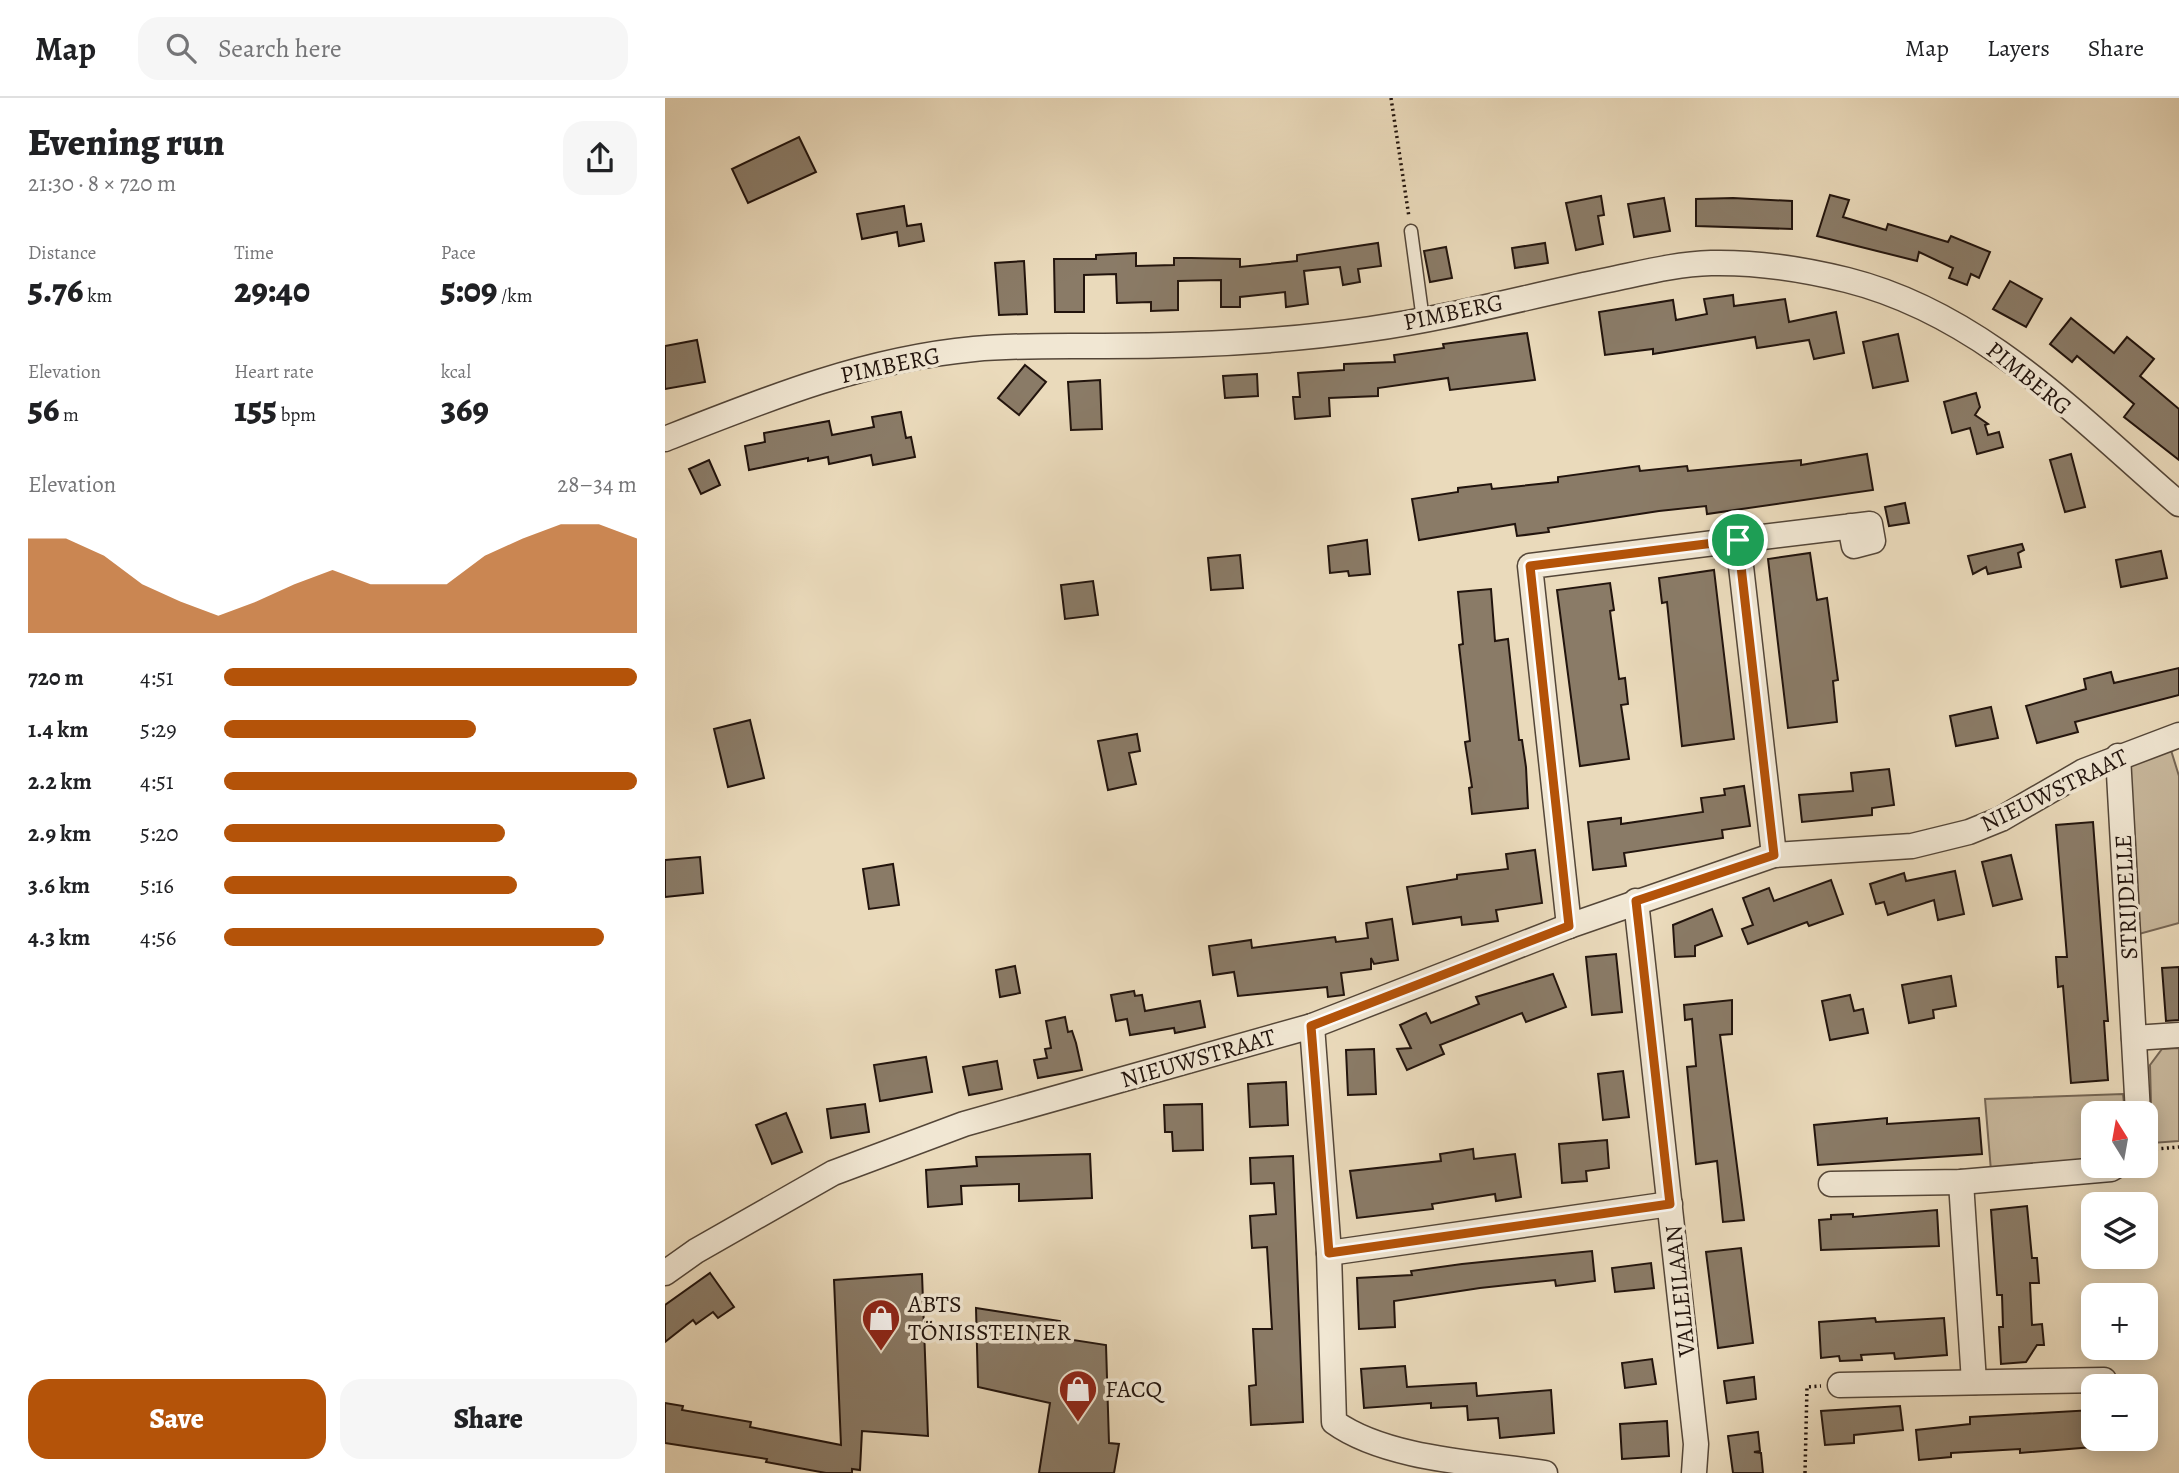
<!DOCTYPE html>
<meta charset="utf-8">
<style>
:root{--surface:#fff;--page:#f6f6f6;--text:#202124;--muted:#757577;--line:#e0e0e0;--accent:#b45309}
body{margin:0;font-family:Alegreya,serif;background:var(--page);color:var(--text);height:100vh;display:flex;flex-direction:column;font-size:26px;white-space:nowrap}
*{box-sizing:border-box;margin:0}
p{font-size:23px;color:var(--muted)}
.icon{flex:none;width:38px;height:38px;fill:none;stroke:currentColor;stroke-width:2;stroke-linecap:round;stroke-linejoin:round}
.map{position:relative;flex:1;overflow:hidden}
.drawer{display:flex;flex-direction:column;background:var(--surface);width:665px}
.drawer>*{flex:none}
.needle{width:46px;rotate:349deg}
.tools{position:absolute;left:1416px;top:1003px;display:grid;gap:14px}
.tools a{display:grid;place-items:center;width:77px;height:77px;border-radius:14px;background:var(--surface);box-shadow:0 4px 18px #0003;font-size:35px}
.pin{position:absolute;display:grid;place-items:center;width:60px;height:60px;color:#fff;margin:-30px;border:4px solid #fff;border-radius:50%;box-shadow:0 2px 7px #0007}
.round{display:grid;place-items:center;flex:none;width:74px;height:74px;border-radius:21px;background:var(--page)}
.head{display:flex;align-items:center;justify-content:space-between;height:119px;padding:0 28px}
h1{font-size:38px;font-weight:800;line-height:52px}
.stats{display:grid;grid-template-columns:repeat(3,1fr);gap:10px;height:119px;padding:7px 28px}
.stats div{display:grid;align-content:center}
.stats b{font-size:35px;font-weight:800}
.stats small{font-size:19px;font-weight:400}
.stats p{font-size:19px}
.chart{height:196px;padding:14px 28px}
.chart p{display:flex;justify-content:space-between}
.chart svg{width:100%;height:126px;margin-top:7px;fill:var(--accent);opacity:.7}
.action{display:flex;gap:14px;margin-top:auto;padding:14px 28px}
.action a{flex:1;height:80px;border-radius:21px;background:var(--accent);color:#fff;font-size:28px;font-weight:800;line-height:80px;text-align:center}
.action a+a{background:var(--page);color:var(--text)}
ul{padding:0 28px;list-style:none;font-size:23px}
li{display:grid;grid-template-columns:112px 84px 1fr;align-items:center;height:52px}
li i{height:18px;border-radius:9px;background:var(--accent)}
header{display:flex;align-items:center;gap:42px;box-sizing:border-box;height:98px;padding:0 35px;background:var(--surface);border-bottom:2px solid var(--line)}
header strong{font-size:33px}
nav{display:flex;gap:38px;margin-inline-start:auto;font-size:24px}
.search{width:490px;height:63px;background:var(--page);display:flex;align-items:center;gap:18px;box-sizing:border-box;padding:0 24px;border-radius:21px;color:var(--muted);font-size:26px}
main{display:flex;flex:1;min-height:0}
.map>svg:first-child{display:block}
.green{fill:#c8b89d;stroke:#756655;stroke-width:2}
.building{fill:#8a7b67;stroke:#22140d;stroke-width:2}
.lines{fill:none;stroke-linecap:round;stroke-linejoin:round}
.service-casing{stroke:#544638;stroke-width:15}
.minor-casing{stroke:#544638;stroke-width:27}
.path{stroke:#22140d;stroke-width:3.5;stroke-dasharray:2 3.5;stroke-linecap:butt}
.service{stroke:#f1e7d3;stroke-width:12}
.minor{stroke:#f1e7d3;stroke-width:24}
.route-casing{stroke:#fff;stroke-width:14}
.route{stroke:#b45309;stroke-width:9}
.labels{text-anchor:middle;stroke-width:7;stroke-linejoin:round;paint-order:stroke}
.street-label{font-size:24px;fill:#22140d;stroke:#f1e7d3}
.poi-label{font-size:24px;fill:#22140d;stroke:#f1e7d3;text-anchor:start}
</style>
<header>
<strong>Map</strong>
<div class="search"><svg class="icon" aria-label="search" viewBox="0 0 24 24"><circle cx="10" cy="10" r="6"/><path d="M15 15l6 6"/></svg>Search here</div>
<nav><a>Map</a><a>Layers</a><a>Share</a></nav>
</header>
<main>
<section class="drawer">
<div class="head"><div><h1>Evening run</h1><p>21:30 · 8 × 720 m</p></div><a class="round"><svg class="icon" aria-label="share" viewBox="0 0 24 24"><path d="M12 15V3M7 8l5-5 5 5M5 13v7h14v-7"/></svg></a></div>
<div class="stats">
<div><p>Distance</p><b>5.76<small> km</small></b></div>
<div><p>Time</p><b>29:40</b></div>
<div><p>Pace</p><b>5:09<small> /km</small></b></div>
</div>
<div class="stats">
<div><p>Elevation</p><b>56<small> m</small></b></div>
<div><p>Heart rate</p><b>155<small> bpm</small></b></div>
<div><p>kcal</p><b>369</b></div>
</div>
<div class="chart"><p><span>Elevation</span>28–34 m</p>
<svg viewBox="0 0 160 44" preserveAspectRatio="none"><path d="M0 44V11L10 11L20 17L30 27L40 33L50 38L60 33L70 27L80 22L90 27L100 27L110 27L120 17L130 11L140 6L150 6L160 11V44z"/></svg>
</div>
<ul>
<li><b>720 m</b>4:51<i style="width:100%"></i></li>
<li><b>1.4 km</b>5:29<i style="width:61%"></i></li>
<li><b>2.2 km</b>4:51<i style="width:100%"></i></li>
<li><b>2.9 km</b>5:20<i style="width:68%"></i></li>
<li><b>3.6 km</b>5:16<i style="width:71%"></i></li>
<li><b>4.3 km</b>4:56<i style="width:92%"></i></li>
</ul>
<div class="action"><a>Save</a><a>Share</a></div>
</section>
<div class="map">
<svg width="1514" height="1375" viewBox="0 0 1514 1375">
<rect width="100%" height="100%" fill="#eadabb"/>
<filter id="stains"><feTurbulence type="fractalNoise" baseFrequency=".00286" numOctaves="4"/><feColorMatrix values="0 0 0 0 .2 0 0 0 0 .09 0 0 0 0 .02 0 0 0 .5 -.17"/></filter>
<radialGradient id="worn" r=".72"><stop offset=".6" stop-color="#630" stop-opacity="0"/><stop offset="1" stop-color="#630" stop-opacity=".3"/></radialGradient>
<g class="green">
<path d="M 1505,649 L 1514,678 L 1514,825 L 1474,836 L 1464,669 L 1467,663 Z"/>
<path d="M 1514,950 L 1514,1043 L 1487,1045 L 1485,967 L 1497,951 Z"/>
<path d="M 1458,996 L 1460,1015 L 1428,1015 L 1428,1064 L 1326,1073 L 1320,1001 Z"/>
</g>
<g class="building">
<path d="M 134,39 L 151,74 L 83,105 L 67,71 Z"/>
<path d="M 1165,97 L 1184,102 L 1178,119 L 1221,132 L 1223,126 L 1283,144 L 1286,138 L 1325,154 L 1314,180 L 1306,176 L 1302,187 L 1284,180 L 1288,170 L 1254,154 L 1252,163 L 1152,138 Z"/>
<path d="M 936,98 L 939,117 L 933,118 L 938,146 L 911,152 L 901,105 Z"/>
<path d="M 999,100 L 1005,133 L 969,139 L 963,106 Z"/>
<path d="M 1068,100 L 1127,103 L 1127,131 L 1031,128 L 1031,101 Z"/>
<path d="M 239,108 L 242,128 L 256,126 L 259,143 L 234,148 L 232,134 L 197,141 L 192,116 Z"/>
<path d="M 713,145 L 716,168 L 693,171 L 695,184 L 678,187 L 675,169 L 639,173 L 643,206 L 621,209 L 620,194 L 575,199 L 575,209 L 556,209 L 556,182 L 513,183 L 513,212 L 486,213 L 486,204 L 452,205 L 451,176 L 419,177 L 419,214 L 390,214 L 389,161 L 431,161 L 431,157 L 471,155 L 471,168 L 509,167 L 509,160 L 526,160 L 575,161 L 575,169 L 632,163 L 632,157 Z"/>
<path d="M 880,145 L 883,165 L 850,170 L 847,150 Z"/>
<path d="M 781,149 L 787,180 L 765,184 L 759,153 Z"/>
<path d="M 359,163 L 362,216 L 334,217 L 330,165 Z"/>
<path d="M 1345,183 L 1377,201 L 1361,229 L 1328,211 Z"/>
<path d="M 1068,197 L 1069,208 L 1120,201 L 1124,224 L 1171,214 L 1179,255 L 1149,261 L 1144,242 L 1092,250 L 1090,239 L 988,256 L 988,251 L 940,257 L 934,214 L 1008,202 L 1011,222 L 1042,216 L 1039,201 Z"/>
<path d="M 1406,220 L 1449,255 L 1462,239 L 1489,261 L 1475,278 L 1514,311 L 1514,362 L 1459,319 L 1469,306 L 1412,258 L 1407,264 L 1385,246 Z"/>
<path d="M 862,235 L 870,282 L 785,292 L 783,280 L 713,290 L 713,298 L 664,300 L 665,318 L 630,321 L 628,299 L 635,299 L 633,275 L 679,272 L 679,266 L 730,264 L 729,257 L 779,250 L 778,246 Z"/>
<path d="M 1233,236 L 1243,283 L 1208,290 L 1198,244 Z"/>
<path d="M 32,242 L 40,284 L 0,291 L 0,248 Z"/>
<path d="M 360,267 L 381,284 L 354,317 L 333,300 Z"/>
<path d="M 592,276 L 593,298 L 560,300 L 558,278 Z"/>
<path d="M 435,282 L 437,331 L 406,332 L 403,284 Z"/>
<path d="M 1311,295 L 1315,309 L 1310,317 L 1323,326 L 1320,327 L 1323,337 L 1334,334 L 1338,349 L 1312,356 L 1305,330 L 1287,335 L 1279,304 Z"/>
<path d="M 236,314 L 241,340 L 246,339 L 250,359 L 208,367 L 206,357 L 164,366 L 163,359 L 143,363 L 143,360 L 84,372 L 80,348 L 100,344 L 99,335 L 164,323 L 167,337 L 209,329 L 207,319 Z"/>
<path d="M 1202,356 L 1208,392 L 1042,416 L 1041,408 L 994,413 L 883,430 L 884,434 L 852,438 L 850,426 L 754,442 L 747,401 L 793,394 L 793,390 L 826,386 L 827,391 L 893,384 L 893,379 L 974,368 L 975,373 L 1022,368 L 1023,373 L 1136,362 L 1136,367 Z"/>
<path d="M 1406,356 L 1420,409 L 1400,414 L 1385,362 Z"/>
<path d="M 44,362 L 55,387 L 36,396 L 24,371 Z"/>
<path d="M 1240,405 L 1244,425 L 1224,428 L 1220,409 Z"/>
<path d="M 702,442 L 705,476 L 684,478 L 683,473 L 665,475 L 663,448 Z"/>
<path d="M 1357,446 L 1359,452 L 1353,455 L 1356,469 L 1323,476 L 1321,469 L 1308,476 L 1303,458 Z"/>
<path d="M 1496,453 L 1502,480 L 1456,489 L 1451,462 Z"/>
<path d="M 1145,455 L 1152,502 L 1162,500 L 1173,582 L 1168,583 L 1172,624 L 1123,630 L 1103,461 Z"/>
<path d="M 575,457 L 578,490 L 546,492 L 543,460 Z"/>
<path d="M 1049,472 L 1069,641 L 1017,648 L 1002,504 L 997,505 L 994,480 Z"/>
<path d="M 428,483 L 433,517 L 400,521 L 396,487 Z"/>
<path d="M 945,485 L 949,512 L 945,513 L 954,581 L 960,580 L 963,606 L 956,607 L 964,661 L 915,668 L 892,492 Z"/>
<path d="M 826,491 L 830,543 L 843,541 L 854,642 L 857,642 L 861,669 L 863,710 L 807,716 L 804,690 L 807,689 L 800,644 L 805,643 L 794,547 L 798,546 L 793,494 Z"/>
<path d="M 1514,570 L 1514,597 L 1410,624 L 1413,634 L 1372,645 L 1361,608 L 1421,591 L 1419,581 L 1446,574 L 1449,585 Z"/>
<path d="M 1326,609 L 1333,640 L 1291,648 L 1285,618 Z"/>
<path d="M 85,622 L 99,680 L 63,689 L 49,631 Z"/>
<path d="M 472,636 L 475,653 L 464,655 L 471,686 L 443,692 L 433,643 Z"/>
<path d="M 1224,671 L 1229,707 L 1207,710 L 1207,717 L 1137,724 L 1134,697 L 1188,693 L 1186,675 Z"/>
<path d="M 1079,688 L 1085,728 L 1057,732 L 1058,740 L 959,755 L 961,768 L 928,772 L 923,724 L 956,720 L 956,726 L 1038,714 L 1036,700 L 1060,697 L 1059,691 Z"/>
<path d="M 1428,724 L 1443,923 L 1439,923 L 1443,982 L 1406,985 L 1398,888 L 1393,889 L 1391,859 L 1402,859 L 1391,727 Z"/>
<path d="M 870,752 L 877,805 L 831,812 L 833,823 L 797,827 L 796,819 L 748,826 L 742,789 L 792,781 L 792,777 L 843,771 L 841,756 Z"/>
<path d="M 1346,757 L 1357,801 L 1328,808 L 1317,764 Z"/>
<path d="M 35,759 L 38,795 L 0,799 L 0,762 Z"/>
<path d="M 228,766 L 234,807 L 204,811 L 198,771 Z"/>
<path d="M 1290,773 L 1299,816 L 1273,822 L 1269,802 L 1223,817 L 1219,804 L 1211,806 L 1205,786 L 1239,775 L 1241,783 Z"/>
<path d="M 1166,782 L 1178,816 L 1144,828 L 1142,824 L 1083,846 L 1077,831 L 1088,827 L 1078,800 L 1104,790 L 1109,803 Z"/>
<path d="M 1047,811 L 1057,838 L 1030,848 L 1030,858 L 1010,859 L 1008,827 Z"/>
<path d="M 727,821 L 733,862 L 709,866 L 706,860 L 706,871 L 676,875 L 679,897 L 663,899 L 662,889 L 573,898 L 569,874 L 548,877 L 544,848 L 586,842 L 587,850 L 670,839 L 671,844 L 703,840 L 701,825 Z"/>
<path d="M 951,856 L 957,914 L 927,917 L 921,859 Z"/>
<path d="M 350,868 L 355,895 L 335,899 L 331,872 Z"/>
<path d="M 1514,869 L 1514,922 L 1501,923 L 1497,870 Z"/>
<path d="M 888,876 L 901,909 L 861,924 L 857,915 L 775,947 L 779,956 L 742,972 L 732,951 L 746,950 L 735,927 L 761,915 L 766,925 L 814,906 L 811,899 Z"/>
<path d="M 1286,878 L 1291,908 L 1268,912 L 1269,920 L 1244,925 L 1237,887 Z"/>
<path d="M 469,893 L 470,898 L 477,897 L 480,913 L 535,903 L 540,929 L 510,935 L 509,930 L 465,937 L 462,921 L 451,923 L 446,897 Z"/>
<path d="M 1185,897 L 1189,913 L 1198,911 L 1203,935 L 1165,942 L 1157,903 Z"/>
<path d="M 1067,902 L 1067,936 L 1055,937 L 1079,1122 L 1058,1124 L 1052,1063 L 1031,1066 L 1022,969 L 1031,968 L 1027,921 L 1020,922 L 1019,907 Z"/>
<path d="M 400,919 L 403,934 L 407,933 L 411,945 L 417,972 L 373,980 L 369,962 L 382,960 L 380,951 L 386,950 L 381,923 Z"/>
<path d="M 709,951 L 711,996 L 683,997 L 681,952 Z"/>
<path d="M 261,959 L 267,994 L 215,1003 L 209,967 Z"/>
<path d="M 332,963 L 337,991 L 304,997 L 298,969 Z"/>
<path d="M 958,973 L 964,1019 L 938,1022 L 933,976 Z"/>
<path d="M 621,984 L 623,1027 L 585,1029 L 583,986 Z"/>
<path d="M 200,1006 L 204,1034 L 166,1040 L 162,1011 Z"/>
<path d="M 537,1006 L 538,1052 L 508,1053 L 507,1034 L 500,1034 L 499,1007 Z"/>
<path d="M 121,1015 L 137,1054 L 107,1066 L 91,1027 Z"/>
<path d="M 1222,1020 L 1222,1026 L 1314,1020 L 1317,1056 L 1153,1067 L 1149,1027 Z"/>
<path d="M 942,1042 L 944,1070 L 921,1073 L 922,1083 L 897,1085 L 894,1046 Z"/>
<path d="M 808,1051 L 809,1061 L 850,1056 L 856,1099 L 831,1103 L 830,1096 L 767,1106 L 768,1111 L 692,1120 L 685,1073 L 776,1063 L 775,1056 Z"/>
<path d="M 425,1056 L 427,1100 L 354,1103 L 354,1086 L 296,1088 L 297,1106 L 263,1109 L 261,1072 L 312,1068 L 311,1059 Z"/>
<path d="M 628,1058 L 638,1324 L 586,1327 L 584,1288 L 591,1287 L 588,1231 L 607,1231 L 602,1149 L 587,1150 L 585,1118 L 611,1116 L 609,1085 L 586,1086 L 585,1060 Z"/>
<path d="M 1362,1108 L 1367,1160 L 1372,1160 L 1374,1185 L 1365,1185 L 1367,1227 L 1377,1226 L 1379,1247 L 1372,1247 L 1361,1264 L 1336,1266 L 1334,1229 L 1338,1229 L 1337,1197 L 1332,1197 L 1326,1112 Z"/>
<path d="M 1272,1112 L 1274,1148 L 1156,1152 L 1154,1122 L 1166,1121 L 1166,1117 L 1188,1116 L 1188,1119 Z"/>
<path d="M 1076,1150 L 1088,1245 L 1053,1250 L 1041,1154 Z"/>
<path d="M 927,1153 L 930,1183 L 891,1188 L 890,1182 L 815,1190 L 729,1203 L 730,1229 L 694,1231 L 692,1180 L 747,1177 L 746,1173 L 797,1166 Z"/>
<path d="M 986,1165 L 989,1190 L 950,1194 L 947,1170 Z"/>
<path d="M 45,1175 L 69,1209 L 53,1220 L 48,1214 L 31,1226 L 28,1222 L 0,1244 L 0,1207 Z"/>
<path d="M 257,1176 L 263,1338 L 197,1333 L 195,1372 L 187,1371 L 187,1375 L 161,1375 L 101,1364 L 102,1361 L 0,1345 L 0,1305 L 18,1308 L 17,1312 L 86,1324 L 85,1329 L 176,1347 L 169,1182 Z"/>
<path d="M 311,1210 L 395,1223 L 395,1240 L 441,1247 L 444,1345 L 454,1346 L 449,1375 L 374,1375 L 385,1305 L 313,1289 Z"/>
<path d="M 1210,1220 L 1211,1224 L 1279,1220 L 1282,1257 L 1230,1261 L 1229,1255 L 1196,1257 L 1197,1262 L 1175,1263 L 1174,1258 L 1156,1260 L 1154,1224 Z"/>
<path d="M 987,1261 L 991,1286 L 960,1290 L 957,1265 Z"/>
<path d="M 740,1268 L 742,1289 L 811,1285 L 812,1298 L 886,1292 L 889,1335 L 835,1340 L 833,1320 L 803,1322 L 802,1308 L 766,1310 L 766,1305 L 699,1310 L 696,1271 Z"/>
<path d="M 1089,1279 L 1091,1301 L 1062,1305 L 1059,1283 Z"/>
<path d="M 1235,1308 L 1238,1332 L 1189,1337 L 1189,1345 L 1160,1347 L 1156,1313 Z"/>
<path d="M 1428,1312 L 1428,1349 L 1355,1355 L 1355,1351 L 1286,1355 L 1286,1359 L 1254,1362 L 1251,1332 L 1305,1326 L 1305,1319 Z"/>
<path d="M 1002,1323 L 1004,1358 L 957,1361 L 955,1326 Z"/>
<path d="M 1093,1334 L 1095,1353 L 1089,1354 L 1096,1355 L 1098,1375 L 1068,1375 L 1063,1338 Z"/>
</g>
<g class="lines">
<g class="service-casing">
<path id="service" d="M 746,133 L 758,222"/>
</g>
<g class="minor-casing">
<g id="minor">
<path d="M 0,341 C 101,301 200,261 309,251 C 353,247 395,248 439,248 C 527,248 617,244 705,231 C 785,220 864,198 943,182 C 977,175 1011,166 1046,165 C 1092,164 1138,171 1182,182 C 1317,216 1412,318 1514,406"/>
<path d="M 1073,442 L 1205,426 L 1208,443 L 1189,448 L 1185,428"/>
<path d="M 1453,658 L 1473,1015"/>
<path d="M 971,803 L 1031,1346 L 1029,1375"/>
<path d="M 904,828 L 865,468 L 1073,442 L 1109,757"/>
<path d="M 647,928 L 664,1155 L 669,1324 C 722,1362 816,1365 880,1375"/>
<path d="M 1469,940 L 1514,937"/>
<path d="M 1296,1084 L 1309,1284"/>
<path d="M 1166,1086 L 1296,1084 L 1446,1071 L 1451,1068"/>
<path d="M 664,1155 L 1005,1106"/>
<path d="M 0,1175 L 31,1153 L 168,1075 L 299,1026 L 647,928 L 904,828 L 1109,757 L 1247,748 L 1304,734 L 1336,721 L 1419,673 L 1514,637"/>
<path d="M 1175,1287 L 1439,1282"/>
</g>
</g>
<g class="path">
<path d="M 726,0 L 744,119"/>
<path d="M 1480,1052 L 1514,1049"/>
<path d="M 1140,1375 L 1142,1289 L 1156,1288"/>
</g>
<use href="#service" class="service"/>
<use href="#minor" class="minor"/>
</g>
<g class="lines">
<g class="route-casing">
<path id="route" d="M 1073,442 L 1109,757 L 971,803 L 1005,1106 L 664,1155 L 646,928 L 904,828 L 865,468 Z"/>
</g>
<use href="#route" class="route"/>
</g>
<defs>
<g id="shop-pin" transform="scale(2.0125)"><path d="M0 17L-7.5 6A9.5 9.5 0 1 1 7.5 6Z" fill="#8f2418" stroke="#f1e7d3"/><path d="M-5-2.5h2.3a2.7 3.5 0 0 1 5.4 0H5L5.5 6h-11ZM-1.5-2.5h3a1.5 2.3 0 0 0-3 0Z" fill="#fff"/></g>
</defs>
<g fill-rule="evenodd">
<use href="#shop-pin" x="216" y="1220"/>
<use href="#shop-pin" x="413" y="1291"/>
</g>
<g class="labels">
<g class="street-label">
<text transform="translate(788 214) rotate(-12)" y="8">PIMBERG</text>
<text transform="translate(225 267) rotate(-12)" y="8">PIMBERG</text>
<text transform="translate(1364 280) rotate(39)" y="8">PIMBERG</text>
<text transform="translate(1389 692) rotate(-26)" y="8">NIEUWSTRAAT</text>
<text transform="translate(1461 799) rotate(-93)" y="8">STRIJDELLE</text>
<text transform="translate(533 960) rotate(-16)" y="8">NIEUWSTRAAT</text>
<text transform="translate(1015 1193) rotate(-96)" y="8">VALLEILAAN</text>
</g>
<g class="poi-label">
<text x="243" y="1214">ABTS<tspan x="243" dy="28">TÖNISSTEINER</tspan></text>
<text x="440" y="1299">FACQ</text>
</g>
</g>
<rect width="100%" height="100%" filter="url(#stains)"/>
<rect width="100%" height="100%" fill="url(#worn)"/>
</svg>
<div class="tools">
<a><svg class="needle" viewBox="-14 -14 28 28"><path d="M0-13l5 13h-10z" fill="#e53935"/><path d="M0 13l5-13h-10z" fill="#757577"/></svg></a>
<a><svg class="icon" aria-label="layers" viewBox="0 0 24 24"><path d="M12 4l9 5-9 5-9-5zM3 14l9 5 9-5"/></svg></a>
<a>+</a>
<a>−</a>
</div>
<div class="pin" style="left:1073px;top:442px;background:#1e9e55"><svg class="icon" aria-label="arrive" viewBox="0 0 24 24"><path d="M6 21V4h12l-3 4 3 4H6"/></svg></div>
</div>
</main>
